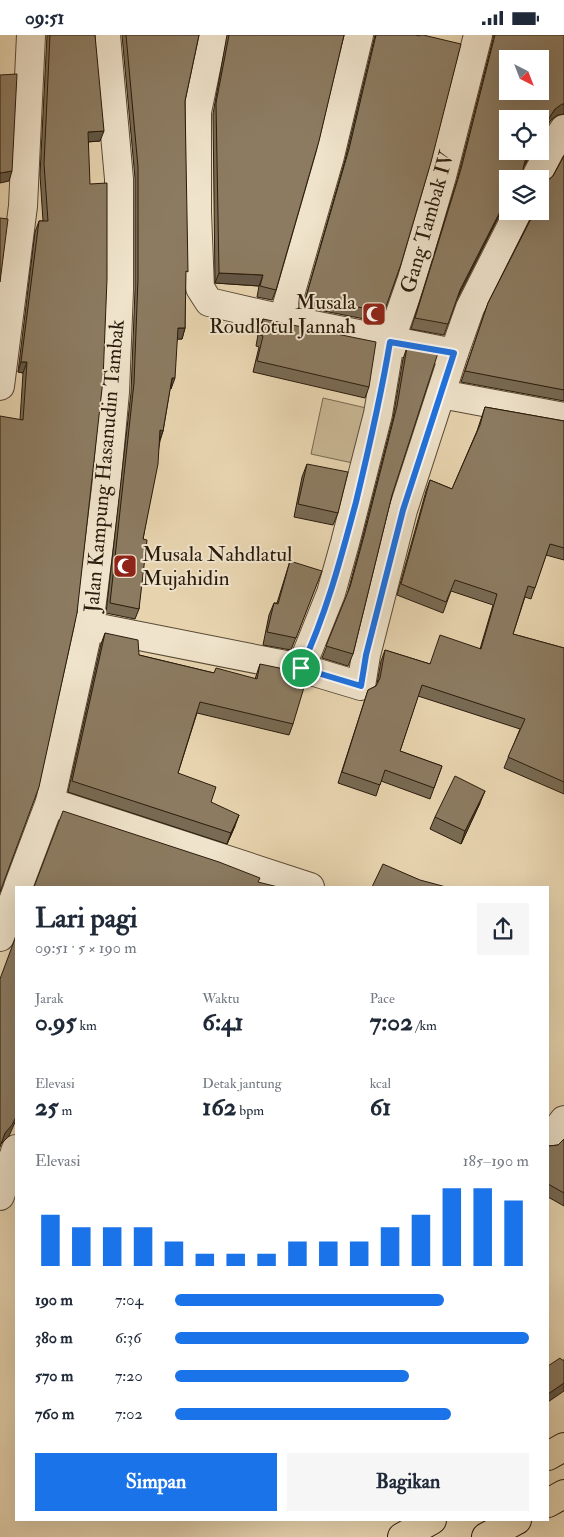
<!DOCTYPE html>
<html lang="id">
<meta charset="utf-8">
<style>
:root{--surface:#fff;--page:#f6f6f7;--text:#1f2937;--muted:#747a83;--accent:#1a73e8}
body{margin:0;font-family:"IM FELL Double Pica",serif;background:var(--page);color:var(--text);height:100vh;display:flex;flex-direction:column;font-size:19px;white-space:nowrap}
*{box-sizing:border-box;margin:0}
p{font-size:16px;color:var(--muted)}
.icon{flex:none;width:28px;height:28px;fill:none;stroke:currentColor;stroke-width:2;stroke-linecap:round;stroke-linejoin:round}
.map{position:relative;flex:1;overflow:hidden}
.side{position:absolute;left:15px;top:851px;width:534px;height:635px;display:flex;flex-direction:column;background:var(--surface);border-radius:0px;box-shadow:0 5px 20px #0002}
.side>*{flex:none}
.needle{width:32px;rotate:138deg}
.controls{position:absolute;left:499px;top:15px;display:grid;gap:10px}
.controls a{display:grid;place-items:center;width:50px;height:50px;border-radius:0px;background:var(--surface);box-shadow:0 5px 20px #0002;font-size:25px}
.pin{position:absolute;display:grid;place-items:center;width:42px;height:42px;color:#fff;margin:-21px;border:2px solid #fff;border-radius:50%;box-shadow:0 1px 5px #0007}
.round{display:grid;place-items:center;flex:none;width:52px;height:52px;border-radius:0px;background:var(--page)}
.headline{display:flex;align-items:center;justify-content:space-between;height:85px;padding:0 20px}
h1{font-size:28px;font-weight:700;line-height:38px}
.stats{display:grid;grid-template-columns:repeat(3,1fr);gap:8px;height:85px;padding:5px 20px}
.stats div{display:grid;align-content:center}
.stats b{font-size:25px;font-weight:700}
.stats small{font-size:14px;font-weight:400}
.stats p{font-size:14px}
.chart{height:140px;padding:10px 20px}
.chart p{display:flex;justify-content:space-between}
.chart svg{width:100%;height:90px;margin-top:5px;stroke:var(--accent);stroke-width:6}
.action{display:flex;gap:10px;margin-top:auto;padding:10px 20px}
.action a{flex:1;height:58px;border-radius:0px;background:var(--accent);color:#fff;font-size:20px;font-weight:700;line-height:58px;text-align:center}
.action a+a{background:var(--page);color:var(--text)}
ul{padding:0 20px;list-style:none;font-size:16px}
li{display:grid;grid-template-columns:80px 60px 1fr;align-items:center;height:38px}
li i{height:12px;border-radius:6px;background:var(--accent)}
.status{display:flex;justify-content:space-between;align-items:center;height:35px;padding:0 25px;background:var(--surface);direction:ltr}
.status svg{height:14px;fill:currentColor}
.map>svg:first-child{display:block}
.green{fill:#c7b593;stroke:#786850}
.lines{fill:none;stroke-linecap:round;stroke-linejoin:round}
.minor-casing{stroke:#594935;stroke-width:30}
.highway-casing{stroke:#2a1b0c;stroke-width:30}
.minor{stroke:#efe3cb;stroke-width:28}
.highway{stroke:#e7d4af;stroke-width:28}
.wall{fill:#786a53;stroke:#2a1b0c}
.shaded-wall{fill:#625644;stroke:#2a1b0c}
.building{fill:#8c7b61;stroke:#2a1b0c;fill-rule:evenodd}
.route-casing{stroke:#fff;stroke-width:10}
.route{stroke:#1a73e8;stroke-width:6}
.labels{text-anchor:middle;stroke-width:4;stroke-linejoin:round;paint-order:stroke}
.street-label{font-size:21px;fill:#2a1b0c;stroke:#efe3cb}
.poi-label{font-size:21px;fill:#2a1b0c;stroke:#efe3cb;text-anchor:end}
</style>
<div class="status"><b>09:51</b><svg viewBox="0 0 49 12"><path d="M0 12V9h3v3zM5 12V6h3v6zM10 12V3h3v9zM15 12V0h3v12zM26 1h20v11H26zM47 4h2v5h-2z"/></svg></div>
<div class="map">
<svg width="564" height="1502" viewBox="0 0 564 1502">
<rect width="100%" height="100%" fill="#e7d4af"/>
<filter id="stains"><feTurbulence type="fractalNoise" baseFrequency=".004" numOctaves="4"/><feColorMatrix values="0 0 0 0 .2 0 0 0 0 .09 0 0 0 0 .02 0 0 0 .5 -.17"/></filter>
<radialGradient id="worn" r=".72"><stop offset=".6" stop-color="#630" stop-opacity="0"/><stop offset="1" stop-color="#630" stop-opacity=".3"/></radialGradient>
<path class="green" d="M 323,363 L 375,375 L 362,430 L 311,419 Z"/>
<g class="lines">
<g class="minor-casing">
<g id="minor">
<path d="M 213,0 L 197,77 L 197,177 L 200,253 L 209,267 L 283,284"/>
<path d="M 359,0 L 330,121 L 283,284 L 454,318"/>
<path d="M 535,144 L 550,115 L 564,94"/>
<path d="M 0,351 L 23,171 L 31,0"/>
<path d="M 441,359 L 564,382"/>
<path d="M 89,591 L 301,633 L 361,651 L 366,620 L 403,475 L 454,318 L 470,273 L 519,176"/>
<path d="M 301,633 L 331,558 L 345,508 L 378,379 L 390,307 L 412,244 L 442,141 L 478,0"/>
<path d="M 50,767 L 310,852"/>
<path d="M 18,852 L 50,767 L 89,591 L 106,453 L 115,357 L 119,255 L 119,144 L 106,0"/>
<path d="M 0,902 L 16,858"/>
<path d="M 548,1106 L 564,1085"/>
<path d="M 0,1161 L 16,1114"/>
</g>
</g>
<g class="highway-casing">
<g id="highway">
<path d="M 548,1421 L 564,1412"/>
<path d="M 548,1468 L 564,1459"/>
<path d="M 402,1502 L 432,1485"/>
<path d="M 486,1502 L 517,1485"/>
</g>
</g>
<use href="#minor" class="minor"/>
<use href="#highway" class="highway"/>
</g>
<g class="wall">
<path d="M 47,0 L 95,0 L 100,106 L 88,107 L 77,578 L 20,385 L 23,338 L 18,337 L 35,197 L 39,186 L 43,186 L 40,140 Z"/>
<path d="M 122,0 L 199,0 L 185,66 L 185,293 L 182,304 L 177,304 L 170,354 L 163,396 L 160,406 L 143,504 L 139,574 L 135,584 L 106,578 L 131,358 L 135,255 L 135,143 Z"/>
<path d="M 227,0 L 344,0 L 276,255 L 272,265 L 257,262 L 259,251 L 215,248 L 213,79 Z"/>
<path d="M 375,0 L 414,0 L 401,229 L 380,287 L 303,272 L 345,125 Z"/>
<path d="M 493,0 L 564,0 L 558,80 L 508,116 L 532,116 L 524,131 L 508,144 L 508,166 L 505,169 L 456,266 L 444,300 L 411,294 L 457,145 L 493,4 Z"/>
<path d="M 564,121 L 564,366 L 461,347 L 488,268 L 534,176 L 540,176 L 547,146 L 553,141 Z"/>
<path d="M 263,284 L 369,352 L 365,363 L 253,337 L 259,312 L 256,311 L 259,294 Z"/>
<path d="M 407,312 L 392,460 L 353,619 L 348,631 L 322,623 L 347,560 L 360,512 L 393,383 L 403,324 Z"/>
<path d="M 485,372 L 564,386 L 564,525 L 546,520 L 531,564 L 525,562 L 513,599 L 564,613 L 564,759 L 504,733 L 520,694 L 418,661 L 400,716 L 442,731 L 430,764 L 381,746 L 376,761 L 338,748 L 368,655 L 376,651 L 377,649 L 381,626 L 385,615 L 430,629 L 480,614 L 493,570 L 451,556 L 443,578 L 397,560 L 426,456 L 430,445 L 452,454 L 477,396 Z"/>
<path d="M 307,429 L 338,478 L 333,490 L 294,482 L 302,442 Z"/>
<path d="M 290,526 L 317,548 L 291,615 L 263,610 L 269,580 L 274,568 L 277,568 Z"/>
<path d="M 105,598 L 139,620 L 214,638 L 255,644 L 260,629 L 293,689 L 289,700 L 197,678 L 178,738 L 235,791 L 227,809 L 68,757 L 101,609 Z"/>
<path d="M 480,768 L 461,809 L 430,794 L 435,782 Z"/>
<path d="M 564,1104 L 564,1171 L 548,1162 L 548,1109 L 549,1111 L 558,1110 Z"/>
</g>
<g class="shaded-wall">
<path d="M 562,69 L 564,69 L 564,79 L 558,80 L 551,85 L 540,102 L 540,97 L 555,74 Z"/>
<path d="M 104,96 L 100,106 L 84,107 L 88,97 Z"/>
<path d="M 530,116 L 532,116 L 521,137 L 525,126 Z"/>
<path d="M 12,136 L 9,146 L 0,148 L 0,138 Z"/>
<path d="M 508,161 L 508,166 L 505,169 L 456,266 L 460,255 Z"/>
<path d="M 219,238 L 263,240 L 259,251 L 215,248 Z"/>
<path d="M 178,293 L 185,293 L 182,304 L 174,304 Z"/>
<path d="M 21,327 L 27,327 L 23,338 L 18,337 Z"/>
<path d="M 172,343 L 175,343 L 171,354 Z"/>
<path d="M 160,395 L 163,396 L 159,406 Z"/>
<path d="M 485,756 L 480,768 L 461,809 L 465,796 Z"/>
<path d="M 239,780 L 235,791 L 227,809 L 231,798 Z"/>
<path d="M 16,1082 L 16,1085 L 9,1101 L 1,1109 L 5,1098 Z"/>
<path d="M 564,1348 L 564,1356 L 548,1367 L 548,1359 Z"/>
</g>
<g class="building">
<path d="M 50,0 L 95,0 L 104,96 L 88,97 L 90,149 L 107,148 L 107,244 L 103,345 L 77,578 L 39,752 L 0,857 L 0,381 L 23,385 L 27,327 L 21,327 L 39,186 L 48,186 L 44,129 Z"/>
<path d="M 126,0 L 199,0 L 185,66 L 188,237 L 186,236 L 185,293 L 178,293 L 175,343 L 172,343 L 163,396 L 160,395 L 158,429 L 143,504 L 147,505 L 139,574 L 110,568 L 134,348 L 138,244 L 138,132 Z"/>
<path d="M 229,0 L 344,0 L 319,106 L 276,255 L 260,251 L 263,240 L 219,238 L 216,68 Z"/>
<path d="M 376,0 L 415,0 L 420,1 L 420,0 L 423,0 L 461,9 L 431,127 L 401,229 L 384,277 L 306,262 L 349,114 Z"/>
<path d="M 495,0 L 564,0 L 564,69 L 562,69 L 555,74 L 540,97 L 540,84 L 508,84 L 508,116 L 530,116 L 525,126 L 523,134 L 526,141 L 528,144 L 508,144 L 508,161 L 460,255 L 448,289 L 415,283 L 461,134 ZM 508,24 L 540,24 L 540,56 L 508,56 Z"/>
<path d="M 17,39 L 12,136 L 0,138 L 0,40 Z"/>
<path d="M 564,121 L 564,355 L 465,336 L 488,268 L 535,176 L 540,176 L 540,149 L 547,146 L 553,141 Z"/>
<path d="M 0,183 L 8,184 L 0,247 Z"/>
<path d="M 263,284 L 376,307 L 369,352 L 257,326 L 263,301 L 260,300 Z"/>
<path d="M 407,312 L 438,318 L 392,460 L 353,619 L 326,611 L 350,552 L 364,501 L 397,371 Z"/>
<path d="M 485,372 L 564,386 L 564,513 L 550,509 L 535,553 L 528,551 L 513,599 L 564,613 L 564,747 L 508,722 L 525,684 L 422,650 L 400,716 L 442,731 L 434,753 L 385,735 L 380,750 L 342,737 L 368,655 L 376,651 L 380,643 L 385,615 L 430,629 L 440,600 L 481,614 L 497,559 L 455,545 L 446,567 L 401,549 L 430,445 L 452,454 L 480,390 Z"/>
<path d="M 307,429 L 348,437 L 338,478 L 298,469 Z"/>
<path d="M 290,526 L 322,536 L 296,603 L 267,597 L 274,568 L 278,569 Z"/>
<path d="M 105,598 L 138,605 L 139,620 L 214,638 L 216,633 L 257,644 L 260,629 L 308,639 L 293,689 L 200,667 L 178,738 L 216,752 L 211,767 L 239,780 L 231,798 L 72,746 Z"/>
<path d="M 455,741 L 485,756 L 465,796 L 435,782 Z"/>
<path d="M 63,776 L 219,827 L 260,843 L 258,847 L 278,852 L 34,852 Z"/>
<path d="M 383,829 L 420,845 L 446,852 L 372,852 Z"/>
<path d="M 16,901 L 16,1082 L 12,1090 L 5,1098 L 0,1112 L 0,944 Z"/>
<path d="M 564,1104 L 564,1158 L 548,1149 L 548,1109 L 549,1111 L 558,1110 Z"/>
<path d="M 560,1323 L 562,1325 L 564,1325 L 564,1348 L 548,1359 L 548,1331 Z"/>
</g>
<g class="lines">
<g class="route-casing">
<path id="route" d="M 390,307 L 454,318 L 403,475 L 366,620 L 361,651 L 301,633 C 326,580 341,523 356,467 C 369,413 381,361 390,307 Z"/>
</g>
<use href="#route" class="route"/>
</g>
<defs>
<g id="mosque-square" transform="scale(1.25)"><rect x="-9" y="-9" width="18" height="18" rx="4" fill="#8f2418" stroke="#efe3cb"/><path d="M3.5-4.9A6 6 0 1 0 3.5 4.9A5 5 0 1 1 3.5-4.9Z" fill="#fff"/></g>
</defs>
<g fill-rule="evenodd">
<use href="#mosque-square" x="374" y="279"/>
<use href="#mosque-square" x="125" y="531"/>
</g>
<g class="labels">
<g class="street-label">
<text transform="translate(427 187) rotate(-74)" y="7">Gang Tambak IV</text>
<text transform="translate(104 431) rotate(-85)" y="7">Jalan Kampung Hasanudin Tambak</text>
</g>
<g class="poi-label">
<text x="356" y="274">Musala<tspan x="356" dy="24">Roudlotul Jannah</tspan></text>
<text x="142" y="526" text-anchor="start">Musala Nahdlatul<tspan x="142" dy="24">Mujahidin</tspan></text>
</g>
</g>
<rect width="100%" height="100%" filter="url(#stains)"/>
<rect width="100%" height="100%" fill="url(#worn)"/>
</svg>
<div class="controls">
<a><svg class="needle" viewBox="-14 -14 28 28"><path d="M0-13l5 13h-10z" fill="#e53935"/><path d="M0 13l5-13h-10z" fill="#747a83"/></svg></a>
<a><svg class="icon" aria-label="locate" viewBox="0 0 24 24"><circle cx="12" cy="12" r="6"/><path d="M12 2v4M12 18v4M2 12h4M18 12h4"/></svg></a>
<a><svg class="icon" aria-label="layers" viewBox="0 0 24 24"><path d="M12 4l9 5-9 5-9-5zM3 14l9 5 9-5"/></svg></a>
</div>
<div class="pin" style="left:301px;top:633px;background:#1e9e55"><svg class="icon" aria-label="arrive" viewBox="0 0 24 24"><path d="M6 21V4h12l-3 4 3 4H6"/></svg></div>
<section class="side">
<div class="headline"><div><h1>Lari pagi</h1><p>09:51 · 5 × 190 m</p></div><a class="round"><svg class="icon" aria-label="share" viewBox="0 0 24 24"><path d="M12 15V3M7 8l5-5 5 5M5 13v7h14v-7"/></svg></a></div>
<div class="stats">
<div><p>Jarak</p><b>0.95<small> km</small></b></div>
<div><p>Waktu</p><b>6:41</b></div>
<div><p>Pace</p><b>7:02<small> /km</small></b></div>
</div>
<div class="stats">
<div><p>Elevasi</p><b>25<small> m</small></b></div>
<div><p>Detak jantung</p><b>162<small> bpm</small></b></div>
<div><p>kcal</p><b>61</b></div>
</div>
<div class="chart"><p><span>Elevasi</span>185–190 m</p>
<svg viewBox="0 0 160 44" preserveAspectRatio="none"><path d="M5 44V19M15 44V25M25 44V25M35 44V25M45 44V32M55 44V38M65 44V38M75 44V38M85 44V32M95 44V32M105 44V32M115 44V25M125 44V19M135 44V6M145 44V6M155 44V12"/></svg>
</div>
<ul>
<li><b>190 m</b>7:04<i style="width:76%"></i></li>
<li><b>380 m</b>6:36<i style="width:100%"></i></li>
<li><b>570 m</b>7:20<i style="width:66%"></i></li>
<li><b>760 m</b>7:02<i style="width:78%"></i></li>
</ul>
<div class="action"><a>Simpan</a><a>Bagikan</a></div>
</section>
</div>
